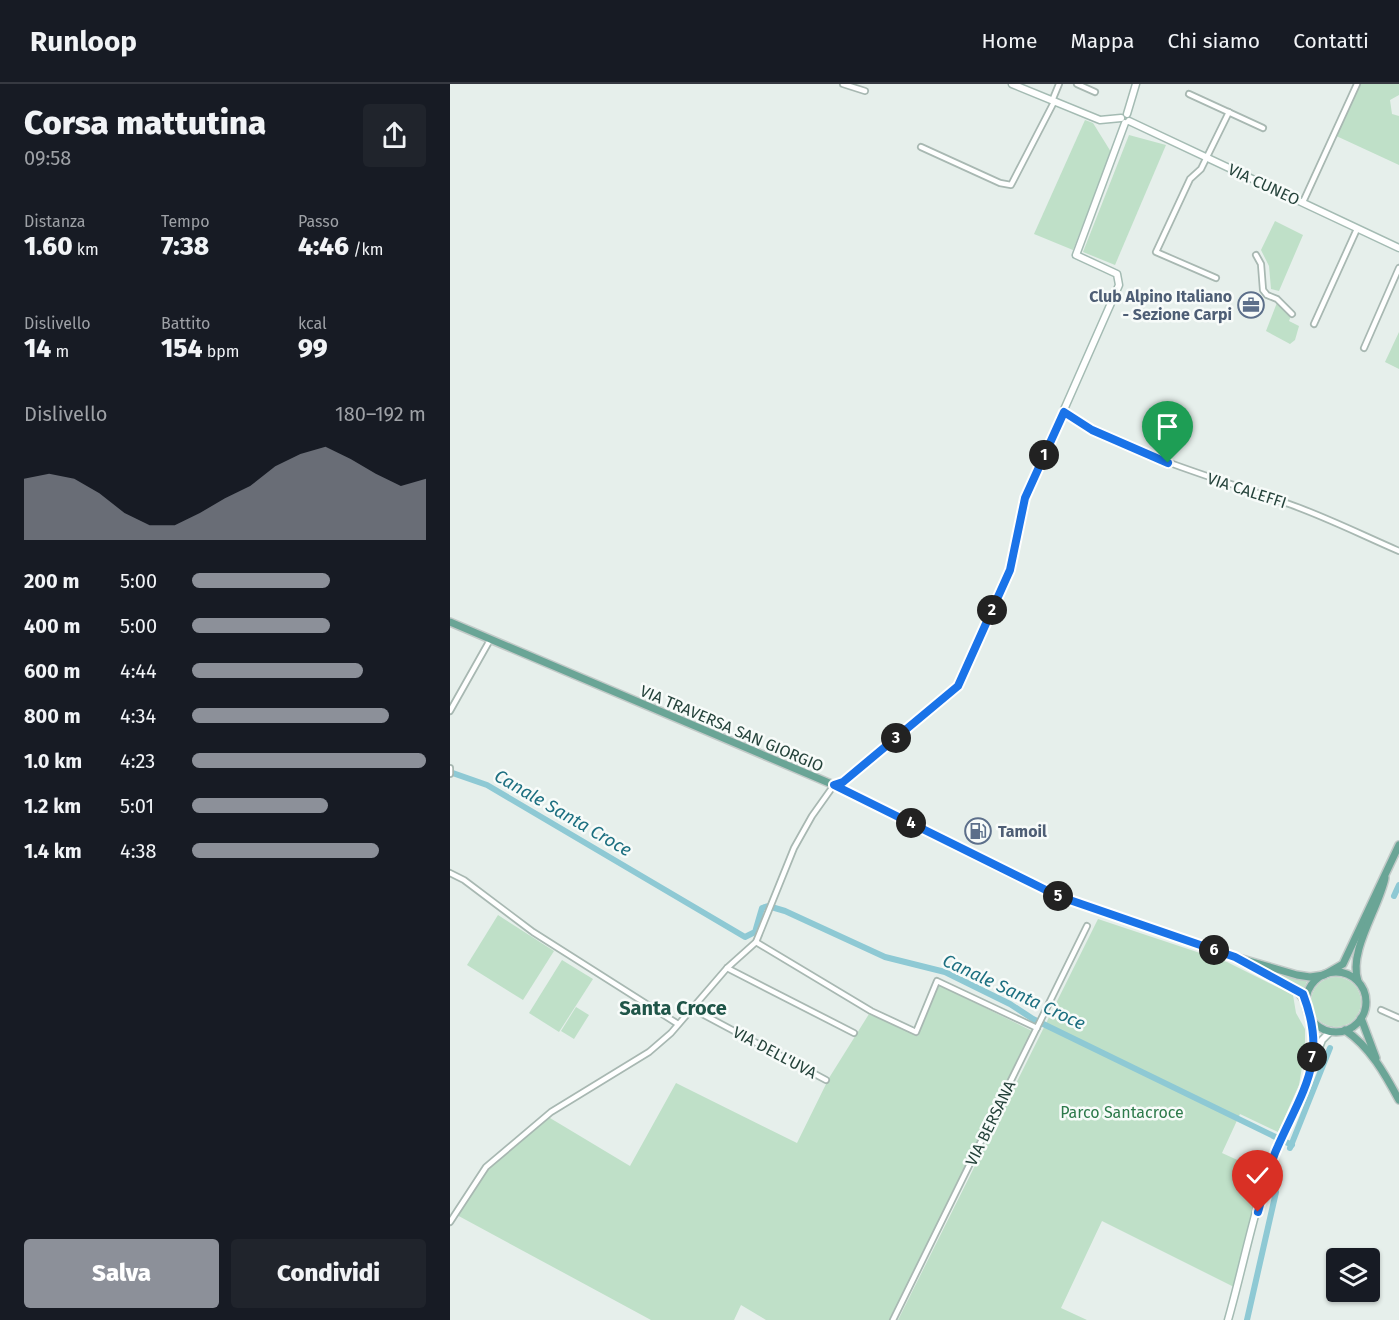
<!DOCTYPE html>
<html lang="it">
<meta charset="utf-8">
<style>
:root{--surface:#171b24;--page:#20242c;--text:#f1f3f6;--muted:#9ea1a6;--line:#363941;--accent:#8c9099}
body{margin:0;font-family:"Fira Sans",sans-serif;background:var(--page);color:var(--text);height:100vh;display:flex;flex-direction:column;font-size:22px;white-space:nowrap}
*{box-sizing:border-box;margin:0}
p{font-size:20px;color:var(--muted)}
.icon{flex:none;width:33px;height:33px;fill:none;stroke:currentColor;stroke-width:2;stroke-linecap:round;stroke-linejoin:round}
.map{position:relative;flex:1;overflow:hidden}
.sheet{display:flex;flex-direction:column;background:var(--surface);width:450px}
.sheet>*{flex:none}
.buttons{position:absolute;left:876px;top:1164px;display:grid;gap:12px}
.buttons a{display:grid;place-items:center;width:54px;height:54px;border-radius:6px;background:var(--surface);box-shadow:0 2px 4px #0004;font-size:30px}
.pin{position:absolute;display:grid;place-items:center;width:51px;height:51px;color:#fff;margin:-62px -26px;border-radius:50% 50% 50% 0;rotate:-45deg;box-shadow:0 0 6px #0007}
.pin .icon{rotate:45deg}
.km{position:absolute;width:30px;height:30px;margin:-15px;border-radius:50%;background:#222;color:#fff;font-size:16px;line-height:30px;text-align:center}
.round{display:grid;place-items:center;flex:none;width:63px;height:63px;border-radius:6px;background:var(--page)}
.overview{display:flex;align-items:center;justify-content:space-between;height:102px;padding:0 24px}
h1{font-size:33px;font-weight:800;line-height:45px}
.figures{display:grid;grid-template-columns:repeat(3,1fr);gap:9px;height:102px;padding:6px 24px}
.figures div{display:grid;align-content:center}
.figures b{font-size:26px;font-weight:800}
.figures small{font-size:16px;font-weight:400}
.figures p{font-size:16px}
.chart{height:168px;padding:12px 24px}
.chart p{display:flex;justify-content:space-between}
.chart svg{width:100%;height:108px;margin-top:6px;fill:var(--accent);opacity:.7}
.button{display:flex;gap:12px;margin-top:auto;padding:12px 24px}
.button a{flex:1;height:69px;border-radius:6px;background:var(--accent);color:#fff;font-size:24px;font-weight:800;line-height:69px;text-align:center}
.button a+a{background:var(--page);color:var(--text)}
ul{padding:0 24px;list-style:none;font-size:20px}
li{display:grid;grid-template-columns:96px 72px 1fr;align-items:center;height:45px}
li i{height:15px;border-radius:8px;background:var(--accent)}
header{display:flex;align-items:center;gap:36px;box-sizing:border-box;height:84px;padding:0 30px;background:var(--surface);border-bottom:2px solid var(--line)}
header strong{font-size:28px}
nav{display:flex;gap:33px;margin-inline-start:auto;font-size:21px}
main{display:flex;flex:1;min-height:0}
.map>svg:first-child{display:block}
.green{fill:#bfe0c8}
.lines{fill:none;stroke-linecap:round;stroke-linejoin:round}
.canal{stroke:#8ec9d4;stroke-width:6}
.street-casing{stroke:#a8b8b2;stroke-width:8}
.secondary-casing{stroke:#a4bbb3;stroke-width:9}
.primary-casing{stroke:#c2cac8;stroke-width:10}
.street{stroke:#fff;stroke-width:4.5}
.secondary{stroke:#fff;stroke-width:6}
.primary{stroke:#6aa596;stroke-width:7}
.route-casing{stroke:#fff;stroke-width:12}
.route{stroke:#1a73e8;stroke-width:8}
.labels{text-anchor:middle;stroke-width:5;stroke-linejoin:round;paint-order:stroke}
.street-label{font-size:16px;fill:#24423a;stroke:#f7fbf9}
.service-label{font-size:16px;font-weight:bold;fill:#4e5e75;stroke:#f7fbf9;text-anchor:end}
.park-label{font-size:16px;fill:#2d7a4b;stroke:#f7fbf9}
.water-label{font-size:18px;font-style:italic;fill:#1c6f80;stroke:#f7fbf9}
.quarter-label{font-size:20px;font-weight:bold;fill:#1f5548;stroke:#f7fbf9}
</style>
<header>
<strong>Runloop</strong>
<nav><a>Home</a><a>Mappa</a><a>Chi siamo</a><a>Contatti</a></nav>
</header>
<main>
<section class="sheet">
<div class="overview"><div><h1>Corsa mattutina</h1><p>09:58</p></div><a class="round"><svg class="icon" aria-label="share" viewBox="0 0 24 24"><path d="M12 15V3M7 8l5-5 5 5M5 13v7h14v-7"/></svg></a></div>
<div class="figures">
<div><p>Distanza</p><b>1.60<small> km</small></b></div>
<div><p>Tempo</p><b>7:38</b></div>
<div><p>Passo</p><b>4:46<small> /km</small></b></div>
</div>
<div class="figures">
<div><p>Dislivello</p><b>14<small> m</small></b></div>
<div><p>Battito</p><b>154<small> bpm</small></b></div>
<div><p>kcal</p><b>99</b></div>
</div>
<div class="chart"><p><span>Dislivello</span>180–192 m</p>
<svg viewBox="0 0 160 44" preserveAspectRatio="none"><path d="M0 44V19L10 17L20 19L30 25L40 33L50 38L60 38L70 33L80 27L90 22L100 14L110 9L120 6L130 11L140 17L150 22L160 19V44z"/></svg>
</div>
<ul>
<li><b>200 m</b>5:00<i style="width:59%"></i></li>
<li><b>400 m</b>5:00<i style="width:59%"></i></li>
<li><b>600 m</b>4:44<i style="width:73%"></i></li>
<li><b>800 m</b>4:34<i style="width:84%"></i></li>
<li><b>1.0 km</b>4:23<i style="width:100%"></i></li>
<li><b>1.2 km</b>5:01<i style="width:58%"></i></li>
<li><b>1.4 km</b>4:38<i style="width:80%"></i></li>
</ul>
<div class="button"><a>Salva</a><a>Condividi</a></div>
</section>
<div class="map">
<svg width="949" height="1236" viewBox="0 0 949 1236">
<rect width="100%" height="100%" fill="#e6efeb"/>
<g class="green">
<path d="M 904,0 L 949,0 L 949,11 L 940,16 L 942,30 L 949,32 L 949,81 L 882,50 Z"/>
<path d="M 635,36 L 643,39 L 661,68 L 623,166 L 584,150 Z"/>
<path d="M 679,51 L 716,61 L 665,181 L 633,168 Z"/>
<path d="M 825,137 L 853,151 L 829,207 L 821,205 L 819,182 L 811,166 Z"/>
<path d="M 828,216 L 841,232 L 839,237 L 849,242 L 845,256 L 840,260 L 816,247 Z"/>
<path d="M 949,248 L 949,285 L 935,278 Z"/>
<path d="M 48,831 L 104,867 L 73,916 L 17,881 Z"/>
<path d="M 648,835 L 777,878 L 843,911 L 846,929 L 855,945 L 855,965 L 849,1001 L 828,1048 L 790,1030 L 772,1069 L 814,1088 L 784,1203 L 652,1137 L 611,1224 L 637,1236 L 448,1236 Z"/>
<path d="M 112,876 L 143,895 L 109,948 L 79,929 Z"/>
<path d="M 828,889 L 857,897 L 854,905 L 828,891 Z"/>
<circle cx="886" cy="918" r="25"/>
<path d="M 489,901 L 582,947 L 441,1236 L 316,1236 L 291,1221 L 284,1236 L 201,1236 L 5,1130 L 35,1080 L 69,1057 L 95,1031 L 180,1082 L 226,999 L 347,1059 L 379,994 L 419,930 L 468,952 Z"/>
<path d="M 126,923 L 139,931 L 124,955 L 111,947 Z"/>
</g>
<g class="lines">
<g class="canal">
<path d="M 0,688 L 37,701 L 295,853 L 305,848 L 312,824 L 318,822 L 335,827 L 435,873 L 495,888 L 560,920 L 583,935 L 842,1061"/>
<path d="M 944,812 L 949,801"/>
<path d="M 840,1064 L 880,964"/>
<path d="M 797,1236 L 826,1108"/>
</g>
<g class="street-casing">
<g id="street">
<path d="M 393,0 L 415,7"/>
<path d="M 627,0 L 645,8"/>
<path d="M 739,10 L 813,44"/>
<path d="M 602,17 L 609,0"/>
<path d="M 471,63 L 550,99 L 561,101 L 604,18"/>
<path d="M 853,118 L 907,0"/>
<path d="M 806,171 L 811,180 L 813,206 L 817,211 L 827,215 L 842,230"/>
<path d="M 766,194 L 706,168 L 740,95 L 751,85 L 779,28"/>
<path d="M 864,240 L 907,145"/>
<path d="M 914,264 L 949,184"/>
<path d="M 614,328 C 683,373 762,392 839,420 C 876,433 912,451 949,467"/>
<path d="M 0,627 L 40,556"/>
<path d="M 0,684 L 0,690"/>
<path d="M 0,789 L 14,796 L 83,848 L 228,940"/>
<path d="M 306,858 L 421,927 L 466,948 L 487,897 L 587,944"/>
<path d="M 277,884 L 404,949"/>
<path d="M 241,924 L 376,996"/>
<path d="M 931,926 L 949,934"/>
<path d="M 0,1138 L 36,1083 L 101,1028 L 199,968 L 221,949 L 277,884 L 306,858 L 344,764 L 362,732 L 384,701"/>
<path d="M 443,1236 L 637,842"/>
</g>
</g>
<g class="secondary-casing">
<g id="secondary">
<path d="M 562,0 L 650,36 L 671,34"/>
<path d="M 677,30 L 686,0"/>
<path d="M 679,37 L 949,164"/>
<path d="M 384,701 L 393,698 L 508,602 L 560,486 L 575,414 L 669,201 L 667,190 L 626,171 L 675,39"/>
<path d="M 865,974 L 872,956 L 881,947"/>
<path d="M 778,1236 C 794,1180 805,1118 827,1064 C 843,1022 873,982 862,935"/>
</g>
</g>
<g class="primary-casing">
<g id="primary">
<path d="M 0,538 L 391,704 L 607,812 L 785,873 L 847,891 L 860,893 L 874,891 L 893,880 L 949,761"/>
<path d="M 798,880 L 847,906 L 855,917"/>
<circle cx="886" cy="918" r="30"/>
<path d="M 908,897 C 898,867 929,824 935,794"/>
<path d="M 911,934 L 926,974"/>
<path d="M 895,946 C 920,963 935,990 949,1016"/>
</g>
</g>
<use href="#street" class="street"/>
<use href="#secondary" class="secondary"/>
<use href="#primary" class="primary"/>
</g>
<g class="lines">
<g class="route-casing">
<path id="route" d="M 718,379 L 642,346 L 614,328 L 575,414 L 560,486 L 508,602 L 393,698 L 384,701 L 608,812 L 785,873 L 853,910 C 878,975 854,1004 828,1062 C 818,1083 814,1107 808,1128"/>
</g>
<use href="#route" class="route"/>
</g>
<defs>
<g id="office-ring" transform="scale(1.35)"><circle r="9.5" fill="#f7fbf9" stroke="#5c6f8a" stroke-width="1.5"/><path d="M-6-3h4V-5.5h4V-3h4V5H-6ZM-1-4.5V-3h2v-1.5ZM-6 0V1H6V0Z" fill="#5c6f8a"/></g>
<g id="fuel-ring" transform="scale(1.35)"><circle r="9.5" fill="#f7fbf9" stroke="#5c6f8a" stroke-width="1.5"/><path d="M-5.5-6h7V0h2V4h1.3V-2.5L3-4.5l.8-.8L6-3V5H2.5V1h-1V6h-7ZM-4.2-4.7v3.2H.2V-4.7Z" fill="#5c6f8a"/></g>
</defs>
<g fill-rule="evenodd">
<use href="#office-ring" x="801" y="221"/>
<use href="#fuel-ring" x="528" y="747"/>
</g>
<g class="labels">
<g class="street-label">
<text transform="translate(814 100) rotate(25)" y="6">VIA CUNEO</text>
<text transform="translate(797 406) rotate(18)" y="6">VIA CALEFFI</text>
<text transform="translate(282 644) rotate(23)" y="6">VIA TRAVERSA SAN GIORGIO</text>
<text transform="translate(325 968) rotate(28)" y="6">VIA DELL'UVA</text>
<text transform="translate(540 1039) rotate(-64)" y="6">VIA BERSANA</text>
</g>
<g class="service-label">
<text x="782" y="218">Club Alpino Italiano<tspan x="782" dy="18">- Sezione Carpi</tspan></text>
<text x="548" y="753" text-anchor="start">Tamoil</text>
</g>
<g class="park-label">
<text x="672" y="1034">Parco Santacroce</text>
</g>
<g class="water-label">
<text transform="translate(113 729) rotate(30)" y="6">Canale Santa Croce</text>
<text transform="translate(564 908) rotate(25)" y="6">Canale Santa Croce</text>
</g>
<g class="quarter-label">
<text x="223" y="931">Santa Croce</text>
</g>
</g>
</svg>
<div class="buttons">
<a><svg class="icon" aria-label="layers" viewBox="0 0 24 24"><path d="M12 4l9 5-9 5-9-5zM3 14l9 5 9-5"/></svg></a>
</div>
<div class="pin" style="left:718px;top:379px;background:#1e9e55"><svg class="icon" aria-label="arrive" viewBox="0 0 24 24"><path d="M6 21V4h12l-3 4 3 4H6"/></svg></div>
<div class="pin" style="left:808px;top:1128px;background:#d93025"><svg class="icon" aria-label="check" viewBox="0 0 24 24"><path d="M5 12l5 5 9-10"/></svg></div>
<b class="km" style="left:594px;top:371px">1</b>
<b class="km" style="left:542px;top:526px">2</b>
<b class="km" style="left:446px;top:654px">3</b>
<b class="km" style="left:461px;top:739px">4</b>
<b class="km" style="left:608px;top:812px">5</b>
<b class="km" style="left:764px;top:866px">6</b>
<b class="km" style="left:862px;top:973px">7</b>
</div>
</main>
